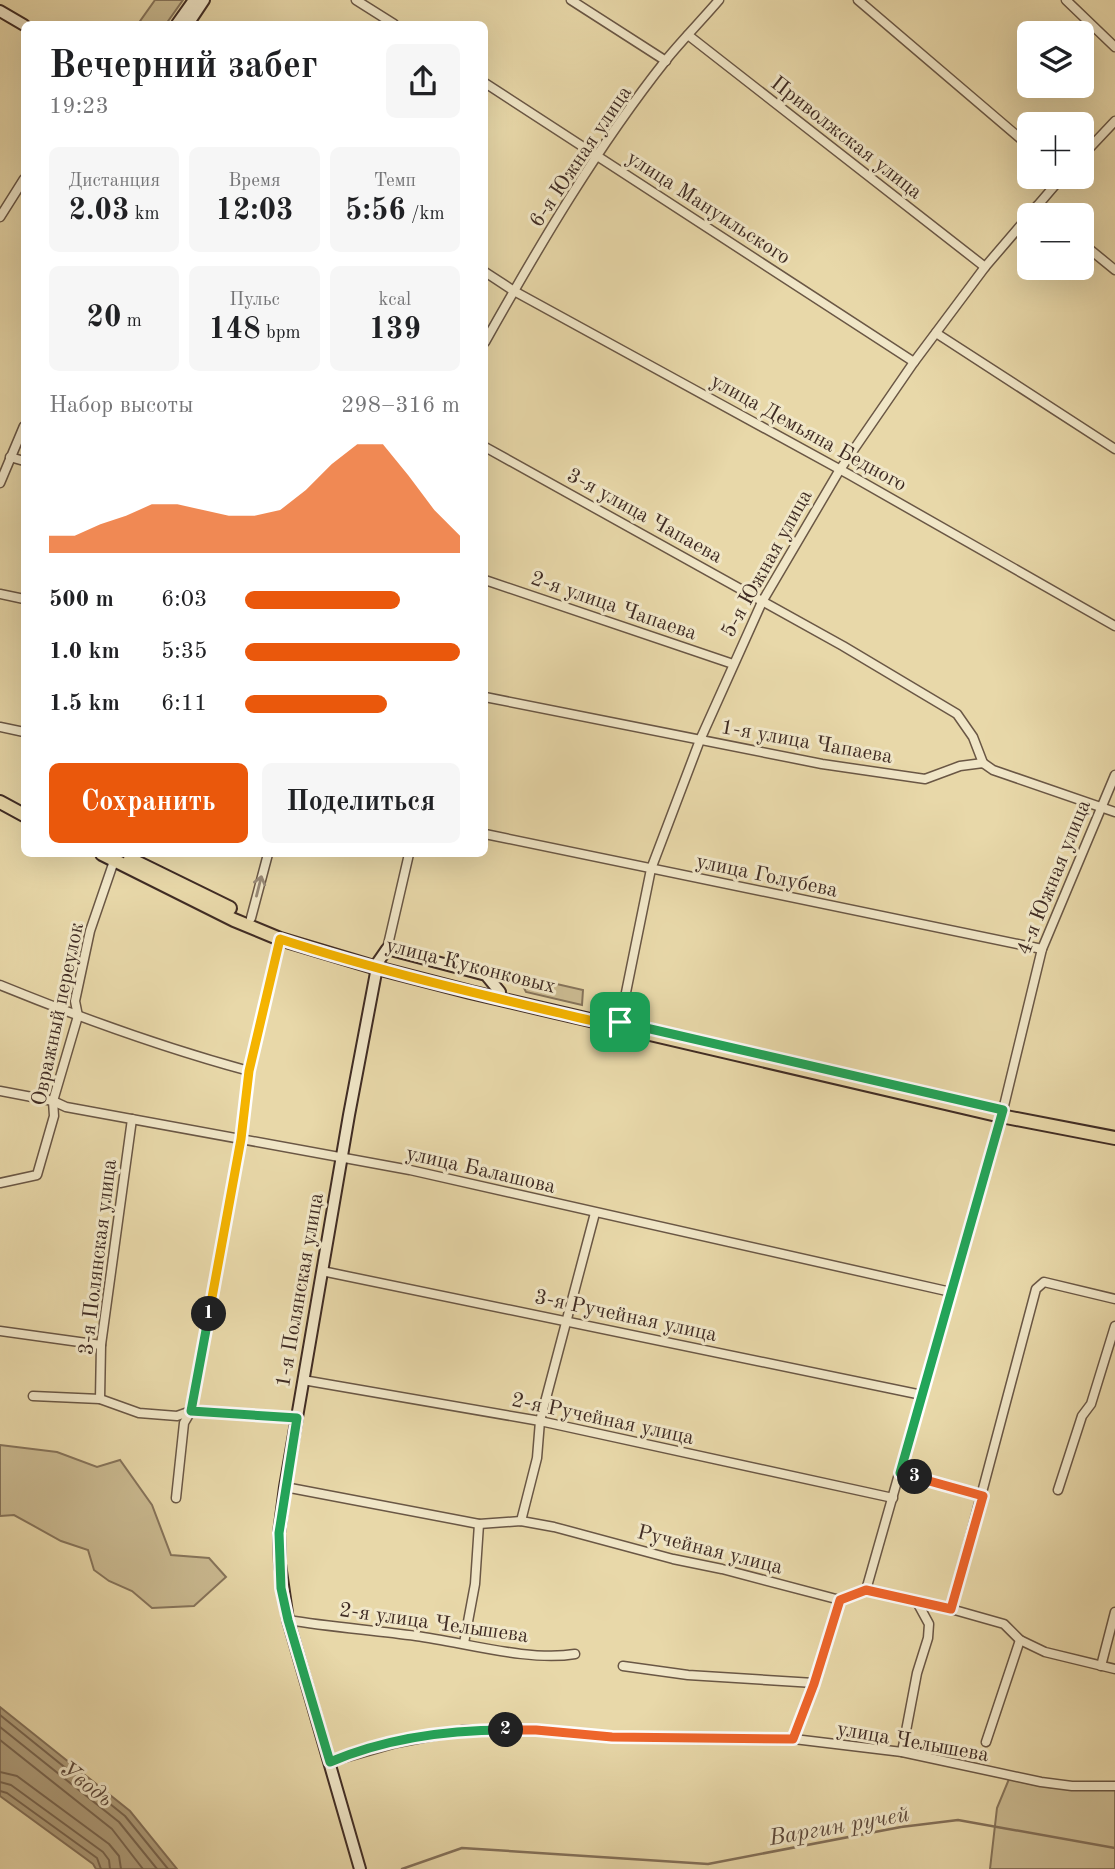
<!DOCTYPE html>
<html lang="ru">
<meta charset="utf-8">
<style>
:root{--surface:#fff;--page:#f6f6f6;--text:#202124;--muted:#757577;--accent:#ea580c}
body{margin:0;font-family:"Old Standard TT",serif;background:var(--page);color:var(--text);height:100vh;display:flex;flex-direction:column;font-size:26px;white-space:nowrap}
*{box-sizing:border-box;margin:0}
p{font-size:23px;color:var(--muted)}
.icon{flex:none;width:38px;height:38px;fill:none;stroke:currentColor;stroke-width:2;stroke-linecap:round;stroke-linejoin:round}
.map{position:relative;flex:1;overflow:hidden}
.details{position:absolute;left:21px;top:21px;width:467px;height:836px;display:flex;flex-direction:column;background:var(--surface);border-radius:10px;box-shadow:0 7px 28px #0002}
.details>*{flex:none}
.fabs{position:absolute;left:1017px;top:21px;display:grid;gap:14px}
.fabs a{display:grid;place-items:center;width:77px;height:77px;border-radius:10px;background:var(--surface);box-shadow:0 7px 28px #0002;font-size:35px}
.pin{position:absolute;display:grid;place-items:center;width:60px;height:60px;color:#fff;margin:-30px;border-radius:14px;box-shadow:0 4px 10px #0006}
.km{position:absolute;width:35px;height:35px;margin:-18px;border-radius:50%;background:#222;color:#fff;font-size:19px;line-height:35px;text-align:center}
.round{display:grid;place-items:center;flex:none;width:74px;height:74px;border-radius:10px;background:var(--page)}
.head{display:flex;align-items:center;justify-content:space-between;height:119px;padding:0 28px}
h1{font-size:38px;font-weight:700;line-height:52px}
.stats{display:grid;grid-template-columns:repeat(3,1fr);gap:10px;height:119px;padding:7px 28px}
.stats div{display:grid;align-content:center;border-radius:10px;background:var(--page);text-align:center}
.stats b{font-size:30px;font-weight:700}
.stats small{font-size:19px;font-weight:400}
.stats p{font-size:19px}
.chart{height:196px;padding:14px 28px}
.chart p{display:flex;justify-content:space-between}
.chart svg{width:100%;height:126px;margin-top:7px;fill:var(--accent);opacity:.7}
.button{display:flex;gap:14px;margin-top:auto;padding:14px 28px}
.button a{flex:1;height:80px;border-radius:10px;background:var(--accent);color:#fff;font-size:28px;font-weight:700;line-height:80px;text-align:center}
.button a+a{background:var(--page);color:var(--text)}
ul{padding:0 28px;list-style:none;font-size:23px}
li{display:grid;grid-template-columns:112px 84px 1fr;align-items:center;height:52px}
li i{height:18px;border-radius:9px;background:var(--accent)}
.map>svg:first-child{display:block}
.green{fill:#cbbb92;stroke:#86745b;stroke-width:2}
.water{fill:#af9e7c;stroke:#837059;stroke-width:2}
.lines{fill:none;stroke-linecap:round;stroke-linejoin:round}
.shore{stroke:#786550;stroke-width:2}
.stream{stroke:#837059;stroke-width:2.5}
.street-casing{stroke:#6a5745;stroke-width:11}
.secondary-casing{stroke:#402c24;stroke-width:14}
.primary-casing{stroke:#402c24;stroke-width:16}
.street{stroke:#f0e6c7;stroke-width:8}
.secondary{stroke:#f0e6c7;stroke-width:10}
.primary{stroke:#e8d8a9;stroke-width:12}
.oneway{stroke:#988976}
.split-1-casing{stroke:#fff;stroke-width:14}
.split-2-casing{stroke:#fff;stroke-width:14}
.split-3-casing{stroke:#fff;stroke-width:14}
.split-4-casing{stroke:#fff;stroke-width:14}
.split-1{stroke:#f5b400;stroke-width:9}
.split-2{stroke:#22a559;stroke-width:9}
.split-3{stroke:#f0652b;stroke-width:9}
.split-4{stroke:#22a559;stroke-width:9}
.labels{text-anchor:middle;stroke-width:6;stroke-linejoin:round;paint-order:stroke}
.street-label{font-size:21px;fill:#402c24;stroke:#f0e6c7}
.water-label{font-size:23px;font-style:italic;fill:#5c483a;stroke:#f0e6c7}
</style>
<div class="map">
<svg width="1115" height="1869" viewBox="0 0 1115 1869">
<rect width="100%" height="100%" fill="#e8d8a9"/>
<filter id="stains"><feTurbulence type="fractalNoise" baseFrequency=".00286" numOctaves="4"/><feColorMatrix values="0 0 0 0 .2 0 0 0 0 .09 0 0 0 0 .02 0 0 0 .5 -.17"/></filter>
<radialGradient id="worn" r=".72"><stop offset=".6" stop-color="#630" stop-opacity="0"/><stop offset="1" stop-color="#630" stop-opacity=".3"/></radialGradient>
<g class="green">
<path d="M 155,0 L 183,0 L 166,24 L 138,24 Z"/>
<path d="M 526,977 L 583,990 L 582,1005 L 526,992 L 522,984 Z"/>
<path d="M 0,1445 L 57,1452 L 97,1467 L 120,1460 L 152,1505 L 171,1555 L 209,1558 L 226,1577 L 194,1606 L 152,1608 L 132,1591 L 109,1581 L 94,1570 L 88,1550 L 61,1541 L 14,1515 L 0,1516 Z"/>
<path d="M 1009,1779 C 1048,1789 1075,1792 1115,1787 L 1115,1869 L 990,1869 L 997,1808 Z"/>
</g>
<path class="water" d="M 0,1707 L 130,1811 L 177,1869 L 96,1869 L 93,1864 L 0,1796 Z"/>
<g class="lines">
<g class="shore">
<path d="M 0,1715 L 125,1816 L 168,1869"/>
<path d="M 0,1727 L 119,1822 L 157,1869"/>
<path d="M 0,1740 L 112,1829 L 143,1869"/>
<path d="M 0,1772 L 17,1776 L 109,1844 L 119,1856 L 121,1869"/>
<path d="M 0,1782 L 11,1785 L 103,1852 L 109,1860 L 110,1869"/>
<path d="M 0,1791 L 7,1793 L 97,1858 L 101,1869"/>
</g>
<path class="stream" d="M 402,1869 L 462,1848 L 708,1864 L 901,1827 L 958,1820 L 1115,1848"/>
<g class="street-casing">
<g id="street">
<path d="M 356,0 L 394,24"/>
<path d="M 571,0 L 666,61"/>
<path d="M 858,0 L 1029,146"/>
<path d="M 1066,0 L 1115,47"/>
<path d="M 688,35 L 985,267"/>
<path d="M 485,83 L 914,362"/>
<path d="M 1082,156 L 1115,121"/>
<path d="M 1037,206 L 1048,215"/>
<path d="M 0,217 L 24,179"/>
<path d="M 1082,243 L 1115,270"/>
<path d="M 485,272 L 514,291 L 850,475 L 1115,626"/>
<path d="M 936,333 L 1115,449"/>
<path d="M 485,342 C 539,246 597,147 666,60 C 683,39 702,20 719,0"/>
<path d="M 485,447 L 843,646 L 957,714 L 973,737 L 983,763"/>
<path d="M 10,457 L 24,461"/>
<path d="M 0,483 L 24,426"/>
<path d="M 485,580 L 733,664"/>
<path d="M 0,594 L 24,599"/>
<path d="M 485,697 L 822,764 L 925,779 L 960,766 L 983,763 L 993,770 L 1115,812"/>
<path d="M 0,727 L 24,732"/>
<path d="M 485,834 L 1042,949"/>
<path d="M 251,918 L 268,854"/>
<path d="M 387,949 L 409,854"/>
<path d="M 0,985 C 81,1018 164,1048 249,1071"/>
<path d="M 620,1022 L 651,869 L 700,740 L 762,602 L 839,471 L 914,362 L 985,267 L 1062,177"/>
<path d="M 0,1091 L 53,1101 L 66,1107 L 410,1170 L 951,1292"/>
<path d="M 1003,1110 L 1042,949 L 1115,775"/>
<path d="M 0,1183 L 37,1175 L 54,1116 L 53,1101 L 78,1016 L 75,1001 L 90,931 L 114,861"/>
<path d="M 322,1271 L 922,1395"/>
<path d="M 0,1331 L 101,1345"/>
<path d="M 303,1380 L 540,1421 L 893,1498"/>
<path d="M 33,1396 L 100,1399 L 139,1413 L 177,1416 L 191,1411 L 297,1418"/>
<path d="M 100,1399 L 101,1345 L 132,1119"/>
<path d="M 900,1473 L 983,1496"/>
<path d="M 285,1487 L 479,1524 L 521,1521 L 554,1527 L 673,1559 L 722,1569 L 840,1600 L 866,1590 L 951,1609 L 1004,1624 L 1020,1640 L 1045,1652 L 1115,1669"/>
<path d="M 1058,1490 L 1082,1416 L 1091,1404 L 1115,1326"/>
<path d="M 176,1498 L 184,1423 L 191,1411 L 241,1139 L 249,1071 L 280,939"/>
<path d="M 521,1521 L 537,1458 L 540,1421 L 595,1213"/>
<path d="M 866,1590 L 1001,1116"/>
<path d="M 951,1609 L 1036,1289 L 1044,1282 L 1115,1299"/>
<path d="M 288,1620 C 330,1627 373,1630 416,1636 C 463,1642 529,1662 575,1654"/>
<path d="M 464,1643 L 475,1584 L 479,1524"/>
<path d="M 623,1666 L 688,1675 L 814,1683"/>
<path d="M 1101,1666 L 1115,1612"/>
<path d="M 794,1739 L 814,1683 L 840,1600"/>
<path d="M 986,1742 L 1020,1640"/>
<path d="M 902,1752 L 917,1673 L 928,1638 L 929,1624 L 917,1602"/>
<path d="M 330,1762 L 396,1743 L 463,1730 L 536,1730 L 612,1737 L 794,1739 L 902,1752 L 1041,1782 L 1072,1786 L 1115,1786"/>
</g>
</g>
<g class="secondary-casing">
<g id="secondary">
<path d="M 0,11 L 24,25"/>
<path d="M 177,24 L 194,0"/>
<path d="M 188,24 L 204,0"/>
<path d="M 360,1869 L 288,1620 L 280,1564 L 279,1533 L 285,1487 L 349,1115 L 378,962 L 387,949 L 486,975 L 500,992"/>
</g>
</g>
<g class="primary-casing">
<g id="primary">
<path d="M 0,802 L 24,815"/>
<path d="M 102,854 L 234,920 L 280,939 L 377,968 L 470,992 L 1001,1116 L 1115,1138"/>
<path d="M 130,859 L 230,908"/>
</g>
</g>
<use href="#street" class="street"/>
<use href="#secondary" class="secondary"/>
<use href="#primary" class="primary"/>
</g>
<defs><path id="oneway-shaft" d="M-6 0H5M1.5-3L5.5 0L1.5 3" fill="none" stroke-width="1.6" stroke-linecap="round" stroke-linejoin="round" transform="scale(1.75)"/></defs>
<use class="oneway" href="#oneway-shaft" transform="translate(259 886) rotate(-76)"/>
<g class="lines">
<g class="split-1-casing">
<path id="split-1" d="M 209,1314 L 241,1139 L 249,1071 L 280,939 C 391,975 505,1000 619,1027 L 620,1022"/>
</g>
<g class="split-2-casing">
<path id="split-2" d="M 209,1314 L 191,1411 L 297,1418 L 279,1533 L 281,1588 L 288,1620 L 330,1762 C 384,1739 447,1730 506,1730"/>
</g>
<g class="split-3-casing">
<path id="split-3" d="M 506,1730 L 536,1730 L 612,1737 L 793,1739 L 814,1684 L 840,1600 L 866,1590 L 951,1609 L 983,1496 L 915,1477"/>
</g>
<g class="split-4-casing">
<path id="split-4" d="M 620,1022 L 1003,1110 L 900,1473 L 915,1477"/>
</g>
<use href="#split-1" class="split-1"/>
<use href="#split-2" class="split-2"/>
<use href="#split-3" class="split-3"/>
<use href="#split-4" class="split-4"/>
</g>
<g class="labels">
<g class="street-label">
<text transform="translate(847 137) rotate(38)" y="7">Приволжская улица</text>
<text transform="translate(580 156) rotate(-56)" y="7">6-я Южная улица</text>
<text transform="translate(709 207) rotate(33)" y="7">улица Мануильского</text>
<text transform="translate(809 432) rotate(29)" y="7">улица Демьяна Бедного</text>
<text transform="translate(645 515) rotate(29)" y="7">3-я улица Чапаева</text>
<text transform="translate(766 563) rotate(-61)" y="7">5-я Южная улица</text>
<text transform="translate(614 605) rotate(19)" y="7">2-я улица Чапаева</text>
<text transform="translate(807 741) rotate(10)" y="7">1-я улица Чапаева</text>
<text transform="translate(767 875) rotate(12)" y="7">улица Голубева</text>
<text transform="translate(1053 877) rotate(-68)" y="7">4-я Южная улица</text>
<text transform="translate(471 965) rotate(14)" y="7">улица Куконковых</text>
<text transform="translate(57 1014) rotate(-78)" y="7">Овражный переулок</text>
<text transform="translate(481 1169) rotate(13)" y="7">улица Балашова</text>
<text transform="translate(97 1257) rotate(-83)" y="7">3-я Полянская улица</text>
<text transform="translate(299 1290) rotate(-80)" y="7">1-я Полянская улица</text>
<text transform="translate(626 1315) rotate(12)" y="7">3-я Ручейная улица</text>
<text transform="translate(603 1418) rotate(12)" y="7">2-я Ручейная улица</text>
<text transform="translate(710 1549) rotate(14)" y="7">Ручейная улица</text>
<text transform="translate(434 1622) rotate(8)" y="7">2-я улица Челышева</text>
<text transform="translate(913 1741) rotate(10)" y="7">улица Челышева</text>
</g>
<g class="water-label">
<text transform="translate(87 1783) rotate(37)" y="8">Уводь</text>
<text transform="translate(839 1825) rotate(-10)" y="8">Варгин ручей</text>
</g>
</g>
<rect width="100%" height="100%" filter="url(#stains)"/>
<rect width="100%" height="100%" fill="url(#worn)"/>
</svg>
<div class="fabs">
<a><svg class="icon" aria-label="layers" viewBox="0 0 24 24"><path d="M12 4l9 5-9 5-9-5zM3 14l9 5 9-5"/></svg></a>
<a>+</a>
<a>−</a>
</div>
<div class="pin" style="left:620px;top:1022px;background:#1e9e55"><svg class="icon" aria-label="arrive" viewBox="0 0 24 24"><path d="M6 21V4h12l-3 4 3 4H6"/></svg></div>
<b class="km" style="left:209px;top:1314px">1</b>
<b class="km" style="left:506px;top:1730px">2</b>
<b class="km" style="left:915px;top:1477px">3</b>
<section class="details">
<div class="head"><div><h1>Вечерний забег</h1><p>19:23</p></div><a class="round"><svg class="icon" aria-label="share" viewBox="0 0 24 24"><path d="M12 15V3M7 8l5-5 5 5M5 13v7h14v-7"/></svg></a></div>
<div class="stats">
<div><p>Дистанция</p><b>2.03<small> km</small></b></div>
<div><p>Время</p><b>12:03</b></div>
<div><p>Темп</p><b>5:56<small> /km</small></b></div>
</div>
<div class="stats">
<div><b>20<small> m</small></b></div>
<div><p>Пульс</p><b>148<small> bpm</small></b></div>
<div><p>kcal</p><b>139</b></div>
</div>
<div class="chart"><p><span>Набор высоты</span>298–316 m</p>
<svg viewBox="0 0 160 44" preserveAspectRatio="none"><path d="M0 44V38L10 38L20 34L30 31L40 27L50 27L60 29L70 31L80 31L90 29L100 22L110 13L120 6L130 6L140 17L150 29L160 38V44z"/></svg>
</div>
<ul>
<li><b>500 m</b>6:03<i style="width:72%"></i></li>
<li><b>1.0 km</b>5:35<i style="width:100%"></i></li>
<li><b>1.5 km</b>6:11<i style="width:66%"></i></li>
</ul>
<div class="button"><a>Сохранить</a><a>Поделиться</a></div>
</section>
</div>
